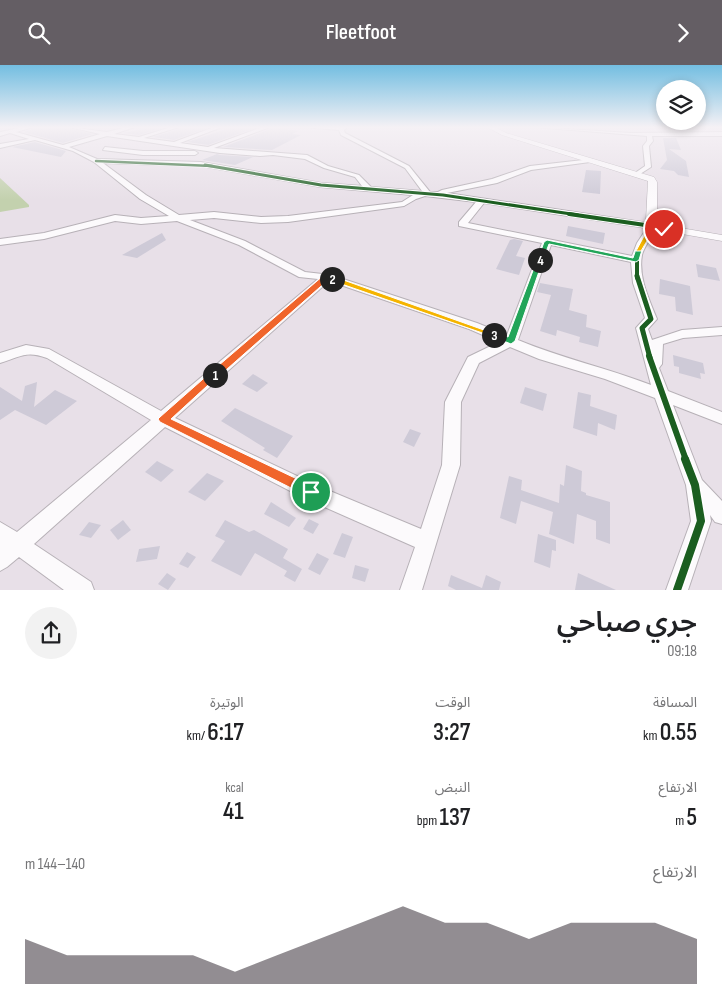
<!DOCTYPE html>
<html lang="ar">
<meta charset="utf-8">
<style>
:root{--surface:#fff;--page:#f2f2f2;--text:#202124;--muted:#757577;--accent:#645e64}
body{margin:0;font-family:"Sofia Sans Condensed","Noto Sans Arabic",sans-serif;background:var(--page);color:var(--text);direction:rtl;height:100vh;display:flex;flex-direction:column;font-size:19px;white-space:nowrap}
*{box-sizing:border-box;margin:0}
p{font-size:16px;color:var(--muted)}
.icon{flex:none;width:28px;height:28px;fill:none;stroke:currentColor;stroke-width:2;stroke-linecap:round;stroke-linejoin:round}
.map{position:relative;height:525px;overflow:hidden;direction:ltr}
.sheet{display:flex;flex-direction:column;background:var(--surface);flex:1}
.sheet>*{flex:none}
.buttons{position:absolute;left:656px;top:15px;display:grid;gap:10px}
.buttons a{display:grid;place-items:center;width:50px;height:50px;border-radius:50%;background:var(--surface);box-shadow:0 2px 8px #0003;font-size:25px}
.pin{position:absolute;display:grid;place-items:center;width:42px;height:42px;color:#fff;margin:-21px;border:2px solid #fff;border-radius:50%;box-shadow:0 1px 5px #0007}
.km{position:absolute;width:25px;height:25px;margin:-12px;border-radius:50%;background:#222;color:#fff;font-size:14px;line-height:25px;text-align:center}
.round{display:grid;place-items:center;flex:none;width:52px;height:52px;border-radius:26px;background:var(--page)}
.summary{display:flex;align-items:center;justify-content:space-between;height:85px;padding:0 25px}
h1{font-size:28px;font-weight:600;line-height:38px}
.figures{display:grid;grid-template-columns:repeat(3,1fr);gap:8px;height:85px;padding:5px 25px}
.figures div{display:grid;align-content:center}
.figures b{font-size:25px;font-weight:600}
.figures small{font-size:14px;font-weight:400}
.figures p{font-size:14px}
.chart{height:140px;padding:10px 25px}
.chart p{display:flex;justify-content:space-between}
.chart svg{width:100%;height:90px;margin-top:5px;fill:var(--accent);opacity:.7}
header{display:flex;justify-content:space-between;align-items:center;height:65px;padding:0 25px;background:var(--accent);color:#fff;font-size:22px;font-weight:600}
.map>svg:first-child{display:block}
.green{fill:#c3d1ae}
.building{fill:#cecad7}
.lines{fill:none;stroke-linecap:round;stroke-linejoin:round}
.minor-casing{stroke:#b7b1b7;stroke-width:2}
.tertiary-casing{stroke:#b7b1b7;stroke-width:1}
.minor{fill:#fcfafc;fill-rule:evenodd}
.tertiary{fill:#fcfafc;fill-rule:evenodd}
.cycleway-far5-casing{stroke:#fff;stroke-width:4}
.cycleway-far4-casing{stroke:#fff;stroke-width:5}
.cycleway-far3-casing{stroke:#fff;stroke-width:6}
.cycleway-far2-casing{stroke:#fff;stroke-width:8}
.cycleway-far1-casing{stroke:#fff;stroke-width:9}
.cycleway-casing{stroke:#fff;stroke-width:11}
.cycleway-far5{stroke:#1b5e20;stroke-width:2.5}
.cycleway-far4{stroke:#1b5e20;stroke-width:3}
.cycleway-far3{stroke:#1b5e20;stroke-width:4}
.cycleway-far2{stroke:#1b5e20;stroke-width:5}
.cycleway-far1{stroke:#1b5e20;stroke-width:6}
.cycleway{stroke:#1b5e20;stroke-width:8}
.split-1{fill:#f0652b;stroke:#fff}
.split-2{fill:#f0652b;stroke:#fff}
.split-3{fill:#f5b400;stroke:#fff}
.split-4{fill:#22a559;stroke:#fff}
.split-5{fill:#22a559;stroke:#fff}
.split-6{fill:#f5b400;stroke:#fff}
</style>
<header><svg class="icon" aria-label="forward" viewBox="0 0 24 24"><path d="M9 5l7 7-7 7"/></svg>Fleetfoot<svg class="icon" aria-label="search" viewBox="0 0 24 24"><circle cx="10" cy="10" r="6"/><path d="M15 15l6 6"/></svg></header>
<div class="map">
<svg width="722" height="525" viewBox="0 0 722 525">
<rect width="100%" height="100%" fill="#e8e0e8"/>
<path class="green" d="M 0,113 L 29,140 L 29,142 L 0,147 Z"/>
<g class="building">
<path d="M 41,62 L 67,63 L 93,69 L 63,78 L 23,67 Z"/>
<path d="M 156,62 L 159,64 L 139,70 L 123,68 Z"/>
<path d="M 186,62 L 207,63 L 174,75 L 153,72 Z"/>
<path d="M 233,62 L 252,64 L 208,80 L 187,77 Z"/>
<path d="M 273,63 L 298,66 L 292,69 L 301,70 L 272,85 L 223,82 Z"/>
<path d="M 663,73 L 676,73 L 681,85 L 669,84 L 686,96 L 689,112 L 678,110 L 674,106 L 660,104 L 667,95 Z"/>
<path d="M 35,77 L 66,86 L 61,92 L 12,82 Z"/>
<path d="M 217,89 L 220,90 L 253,92 L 235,100 L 202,95 Z"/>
<path d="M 586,105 L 601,106 L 600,129 L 582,127 Z"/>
<path d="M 568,161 L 605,168 L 603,179 L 566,171 Z"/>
<path d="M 162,168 L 166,175 L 137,193 L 122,190 Z"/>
<path d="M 514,174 L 523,176 L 516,191 L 525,193 L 519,210 L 496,204 L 510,175 Z"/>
<path d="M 696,199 L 716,203 L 720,216 L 698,212 Z"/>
<path d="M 660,214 L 690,221 L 693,250 L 676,246 L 675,232 L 659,229 Z"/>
<path d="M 540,218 L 573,224 L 569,245 L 587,250 L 586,262 L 601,266 L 598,282 L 579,277 L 580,272 L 557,265 L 556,271 L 540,266 L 551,230 L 537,227 Z"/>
<path d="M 673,290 L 703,298 L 705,309 L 700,308 L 701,314 L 679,308 L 679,302 L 674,301 Z"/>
<path d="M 253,309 L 268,318 L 257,327 L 242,319 Z"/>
<path d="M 37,317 L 34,342 L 55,325 L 77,336 L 46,360 L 15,345 L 0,355 L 0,322 L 22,336 L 25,321 Z"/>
<path d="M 525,322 L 547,329 L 543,346 L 520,338 Z"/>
<path d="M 578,327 L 591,330 L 590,341 L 617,350 L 615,365 L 598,358 L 597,371 L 573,363 Z"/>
<path d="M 235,343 L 293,371 L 277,393 L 263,385 L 265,383 L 249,373 L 221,356 Z"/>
<path d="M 410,364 L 421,368 L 414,382 L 403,377 Z"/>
<path d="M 157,396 L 174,405 L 161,417 L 145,407 Z"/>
<path d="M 566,400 L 582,406 L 581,426 L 586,428 L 586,430 L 610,437 L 610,479 L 596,474 L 596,456 L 577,449 L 574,479 L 549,469 L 553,447 L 521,436 L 516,459 L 500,453 L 509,411 L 522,415 L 521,425 L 559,438 L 560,419 L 564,421 Z"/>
<path d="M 207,408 L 224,416 L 205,436 L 188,427 Z"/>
<path d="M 271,437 L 296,453 L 289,462 L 264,449 Z"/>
<path d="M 309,454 L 319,459 L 313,469 L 303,464 Z"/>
<path d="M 123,455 L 131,465 L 118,475 L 110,465 Z"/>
<path d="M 225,455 L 249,467 L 254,465 L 288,484 L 283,493 L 302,504 L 295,517 L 284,511 L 287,506 L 255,488 L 241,511 L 211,496 L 225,476 L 215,471 Z"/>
<path d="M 89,457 L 101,460 L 91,473 L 79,470 Z"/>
<path d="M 342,468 L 353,472 L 345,493 L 333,489 Z"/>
<path d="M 538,469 L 556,475 L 556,486 L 552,485 L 550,503 L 534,497 Z"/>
<path d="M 160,481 L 157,494 L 136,497 L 139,484 Z"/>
<path d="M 187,487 L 196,492 L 188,503 L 179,499 Z"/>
<path d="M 317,488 L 329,494 L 320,510 L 308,504 Z"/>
<path d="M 355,500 L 369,504 L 365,517 L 352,513 Z"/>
<path d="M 167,508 L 176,514 L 168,525 L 158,519 Z"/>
<path d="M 578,508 L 616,525 L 575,525 Z"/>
<path d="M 451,510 L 482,523 L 486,510 L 501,517 L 499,525 L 456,525 L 448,521 Z"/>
</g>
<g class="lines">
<g class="minor-casing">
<g id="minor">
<path d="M 24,62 L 34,62 L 16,67 L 63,80 L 100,69 L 69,62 L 107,67 L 127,62 L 135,62 L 114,69 L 139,72 L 171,62 L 179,62 L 144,73 L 174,77 L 214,62 L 222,62 L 180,78 L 208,82 L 262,62 L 270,62 L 214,83 L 307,90 L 328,101 L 359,110 L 371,122 L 422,126 L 405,103 L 341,70 L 339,65 L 303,62 L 347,62 L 344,65 L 345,68 L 409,101 L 430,127 L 438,127 L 442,125 L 492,114 L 530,101 L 592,94 L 592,96 L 590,97 L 531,105 L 497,118 L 447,128 L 655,159 C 657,168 644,180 642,190 C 638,212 649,234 657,254 L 648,264 L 652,275 L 682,265 L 722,262 L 722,270 L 683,273 L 663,279 L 662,299 L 659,303 L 668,326 L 722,347 L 722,359 L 673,340 L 702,415 L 722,436 L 722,459 L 715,457 L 710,450 L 711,456 L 688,525 L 666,525 L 691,456 L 686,420 L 655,333 L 605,314 L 539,294 L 510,282 L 479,298 L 461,337 L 460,400 L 422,525 L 400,525 L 415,482 L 304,433 L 165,362 L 34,479 L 91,517 L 94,525 L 64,525 L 19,492 L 7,502 L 0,506 L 0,457 L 17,467 L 151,355 L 47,293 C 26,285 20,292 0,298 L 0,288 L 26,280 L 49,284 L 161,346 L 318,214 L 299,212 L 239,180 L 177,156 L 141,159 L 115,156 L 44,174 L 0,180 L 0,174 L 44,168 L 115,150 L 141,153 L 169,151 L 140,134 L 94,97 L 73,86 L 35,75 L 0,83 L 0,79 L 29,74 L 10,68 L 0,71 L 0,67 ZM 107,71 L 220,88 L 260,91 L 273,90 L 305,94 L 324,103 L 355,112 L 362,121 L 321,118 L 201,97 L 97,94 L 69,82 ZM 103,98 L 201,101 L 321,122 L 413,130 L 402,137 L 288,151 L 261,152 L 214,147 L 179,150 L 146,130 ZM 425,131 L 476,137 L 459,157 L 459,161 L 542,178 L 507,270 L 477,258 L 331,210 L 305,207 L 245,176 L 190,155 L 214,153 L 261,158 L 288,157 L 404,141 L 416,134 ZM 484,138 L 647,163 L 637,178 L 632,191 L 468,158 ZM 551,180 L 631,197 L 633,218 L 645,253 L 636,263 L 651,320 C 607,303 561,293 518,275 ZM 329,216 L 469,264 L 499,277 L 468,292 L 445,337 L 442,400 L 421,464 L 318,421 L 175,353 Z"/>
<path d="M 534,62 L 631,68 L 722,67 L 722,71 L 652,71 L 653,76 L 649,81 L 651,102 L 637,111 L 635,110 L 635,108 L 645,101 L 643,81 L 647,76 L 647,71 Z"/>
<path d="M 105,82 L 143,86 L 195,86 L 198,88 L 195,90 L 143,90 L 103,85 Z"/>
</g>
</g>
<g class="tertiary-casing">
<path id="tertiary" d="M 487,62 L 495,62 L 506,68 L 654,112 L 657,117 L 657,159 L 722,170 L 722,176 L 648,163 L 646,155 L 648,116 L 502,70 Z"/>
</g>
<use href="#minor" class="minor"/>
<use href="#tertiary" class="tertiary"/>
<g class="cycleway-far5-casing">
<path id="cycleway-far5" d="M 96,96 L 212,101"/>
</g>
<g class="cycleway-far4-casing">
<path id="cycleway-far4" d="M 205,100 L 321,120 L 443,130 L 578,150"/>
</g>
<g class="cycleway-far3-casing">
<path id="cycleway-far3" d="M 569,149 L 652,161 L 637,190 L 637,213"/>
</g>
<g class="cycleway-far2-casing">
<path id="cycleway-far2" d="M 637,211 L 651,254 L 642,263 L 650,293"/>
</g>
<g class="cycleway-far1-casing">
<path id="cycleway-far1" d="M 649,291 L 686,395"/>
</g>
<g class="cycleway-casing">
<path id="cycleway" d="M 677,525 L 701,456 L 695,420 L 685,394"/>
</g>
<use href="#cycleway-far5" class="cycleway-far5"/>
<use href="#cycleway-far4" class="cycleway-far4"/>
<use href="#cycleway-far3" class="cycleway-far3"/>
<use href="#cycleway-far2" class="cycleway-far2"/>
<use href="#cycleway-far1" class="cycleway-far1"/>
<use href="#cycleway" class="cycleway"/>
</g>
<linearGradient id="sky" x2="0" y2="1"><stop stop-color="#73bee1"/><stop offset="0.46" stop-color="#f5f1f5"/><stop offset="1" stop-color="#f5f1f5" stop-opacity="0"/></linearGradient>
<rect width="722" height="135" fill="url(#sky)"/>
<path class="split-1" d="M 211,307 L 215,307 L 219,310 L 171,354 L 316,423 L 317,427 L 316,431 L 311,433 L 307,431 L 160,357 L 158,354 L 160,352 Z"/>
<path class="split-2" d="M 324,210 L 336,214 L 332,216 L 328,215 L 218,312 L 211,312 L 211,307 Z"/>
<path class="split-3" d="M 330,212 L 335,212 L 498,270 L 491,271 L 330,215 Z"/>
<path class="split-4" d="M 540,193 L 543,195 L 515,276 L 511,279 L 491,271 L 490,270 L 494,267 L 508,272 L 537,195 Z"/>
<path class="split-5" d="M 547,175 L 633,193 L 636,184 L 642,185 L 639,195 L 636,197 L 549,179 L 543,195 L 537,197 L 544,177 Z"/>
<path class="split-6" d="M 650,160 L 667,164 L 664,165 L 654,164 L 641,186 L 636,186 Z"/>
</svg>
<div class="buttons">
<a><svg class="icon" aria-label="layers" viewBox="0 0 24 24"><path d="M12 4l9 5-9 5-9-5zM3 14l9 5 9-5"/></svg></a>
</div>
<div class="pin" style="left:311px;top:427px;background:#1e9e55"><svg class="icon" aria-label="arrive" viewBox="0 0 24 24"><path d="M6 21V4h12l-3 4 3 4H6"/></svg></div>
<div class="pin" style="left:664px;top:164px;background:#d93025"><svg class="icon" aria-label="check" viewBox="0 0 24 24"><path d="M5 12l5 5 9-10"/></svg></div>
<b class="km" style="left:215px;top:310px">1</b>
<b class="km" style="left:332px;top:214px">2</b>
<b class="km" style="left:494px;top:270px">3</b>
<b class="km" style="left:540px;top:195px">4</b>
</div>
<section class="sheet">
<div class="summary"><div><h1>جري صباحي</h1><p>09:18</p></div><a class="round"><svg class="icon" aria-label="share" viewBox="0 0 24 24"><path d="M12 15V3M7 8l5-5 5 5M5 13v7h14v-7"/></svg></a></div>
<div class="figures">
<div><p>المسافة</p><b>0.55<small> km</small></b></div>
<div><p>الوقت</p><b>3:27</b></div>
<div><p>الوتيرة</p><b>6:17<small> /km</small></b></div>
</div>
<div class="figures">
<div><p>الارتفاع</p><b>5<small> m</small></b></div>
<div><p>النبض</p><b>137<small> bpm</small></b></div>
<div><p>kcal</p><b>41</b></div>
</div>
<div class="chart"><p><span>الارتفاع</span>140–144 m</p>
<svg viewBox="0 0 160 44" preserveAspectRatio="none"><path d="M0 44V22L10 30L20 30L30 30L40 30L50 38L60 30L70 22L80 14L90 6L100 14L110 14L120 22L130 14L140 14L150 14L160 22V44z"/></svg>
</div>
</section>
